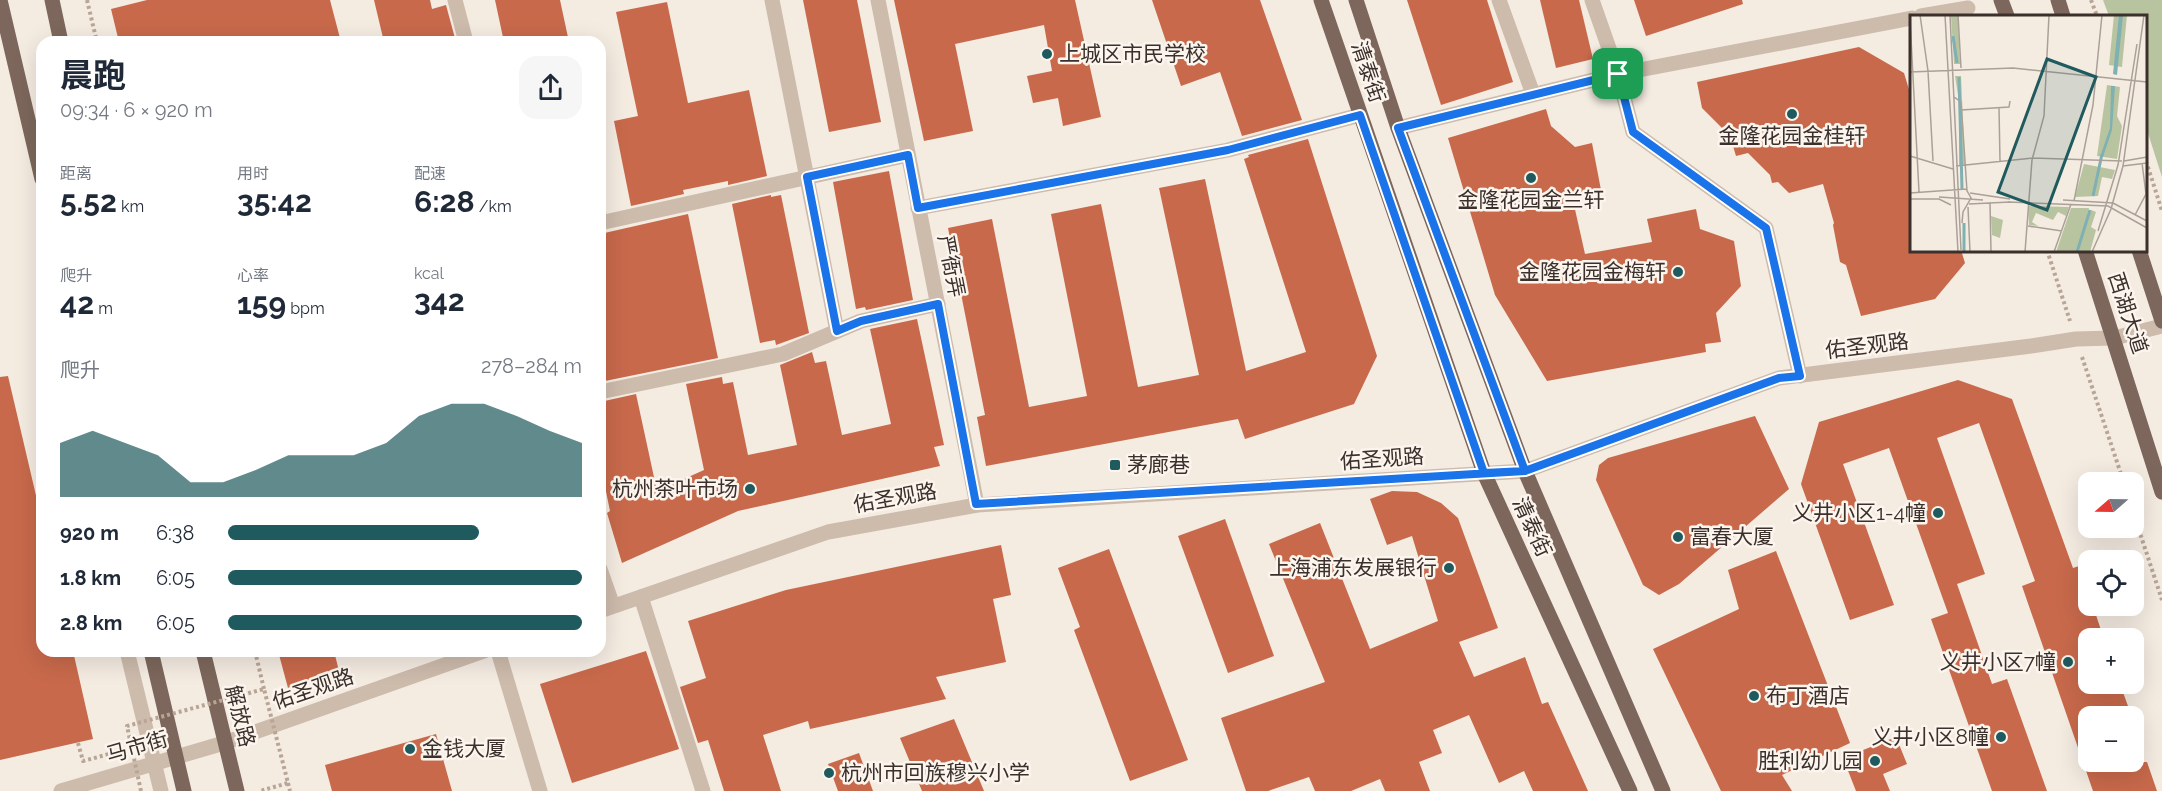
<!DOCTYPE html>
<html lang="zh">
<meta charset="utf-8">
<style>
:root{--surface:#fff;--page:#f6f6f7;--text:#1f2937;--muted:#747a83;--accent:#1f5a5e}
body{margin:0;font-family:Raleway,"Noto Sans SC",sans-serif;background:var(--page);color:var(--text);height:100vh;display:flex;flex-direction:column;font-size:22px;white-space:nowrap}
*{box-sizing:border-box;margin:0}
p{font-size:20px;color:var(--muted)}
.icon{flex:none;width:33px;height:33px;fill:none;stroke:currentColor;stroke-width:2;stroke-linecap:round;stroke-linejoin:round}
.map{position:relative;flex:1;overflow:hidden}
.drawer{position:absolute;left:36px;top:36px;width:570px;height:621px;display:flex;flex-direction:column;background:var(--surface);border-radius:18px;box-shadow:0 6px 24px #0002}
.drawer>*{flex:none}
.needle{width:39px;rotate:250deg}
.controls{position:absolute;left:2078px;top:472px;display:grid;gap:12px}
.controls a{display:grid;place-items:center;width:66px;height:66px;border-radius:12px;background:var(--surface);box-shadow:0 6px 24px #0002;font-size:30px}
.pin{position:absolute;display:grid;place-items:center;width:51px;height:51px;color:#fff;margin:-26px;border-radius:12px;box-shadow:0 3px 9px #0006}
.round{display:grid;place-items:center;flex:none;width:63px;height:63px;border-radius:18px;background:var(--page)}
.summary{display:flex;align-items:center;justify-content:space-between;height:102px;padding:0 24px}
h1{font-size:33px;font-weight:700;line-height:45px}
.stats{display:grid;grid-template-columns:repeat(3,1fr);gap:9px;height:102px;padding:6px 24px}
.stats div{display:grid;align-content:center}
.stats b{font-size:30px;font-weight:700}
.stats small{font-size:16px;font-weight:400}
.stats p{font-size:16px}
.chart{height:168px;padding:12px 24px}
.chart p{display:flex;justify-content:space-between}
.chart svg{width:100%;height:108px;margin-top:6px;fill:var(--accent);opacity:.7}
ul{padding:0 24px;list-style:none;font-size:20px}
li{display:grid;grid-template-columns:96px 72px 1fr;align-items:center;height:45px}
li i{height:15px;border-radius:8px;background:var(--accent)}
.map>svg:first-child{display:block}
.green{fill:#b8c4a0}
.building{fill:#c8694b}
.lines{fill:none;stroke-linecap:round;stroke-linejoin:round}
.path{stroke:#b9a596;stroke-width:4;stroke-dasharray:3 3;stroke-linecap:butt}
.minor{stroke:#cdbbac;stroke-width:15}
.major{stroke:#7d675c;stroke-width:15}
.path-bridge{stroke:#b9a596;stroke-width:4;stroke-dasharray:3 3;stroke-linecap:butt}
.route-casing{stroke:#fff;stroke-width:12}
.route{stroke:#1a73e8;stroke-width:8}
.poi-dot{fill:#1f5a5e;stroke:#fbf5ee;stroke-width:2}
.labels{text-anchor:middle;stroke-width:5;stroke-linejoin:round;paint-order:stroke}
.poi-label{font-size:21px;fill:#3b302b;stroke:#fbf5ee;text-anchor:end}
.street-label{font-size:21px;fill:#3b302b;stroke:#fbf5ee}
.inset-river{fill:none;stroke:#7fb0b2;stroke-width:3}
.inset-road{fill:none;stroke:#aaa098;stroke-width:1.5}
.view{fill:#1f5a5e;fill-opacity:0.15;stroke:#1f5a5e;stroke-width:3}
.inset-edge{fill:none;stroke:#3b302b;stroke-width:3}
</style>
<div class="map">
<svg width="2162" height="791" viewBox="0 0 2162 791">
<rect width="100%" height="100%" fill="#f4ebe1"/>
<path class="green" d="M 2103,0 L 2162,0 L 2162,177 L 2146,127 L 2146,16 L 2109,16 Z"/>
<g class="building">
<path d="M 147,0 L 330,0 L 341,42 L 119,42 L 111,9 Z"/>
<path d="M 374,0 L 430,0 L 432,9 L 446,5 L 456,42 L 384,42 Z"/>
<path d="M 495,0 L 560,0 L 569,42 L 504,42 Z"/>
<path d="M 803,0 L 857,0 L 881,122 L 829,132 Z"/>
<path d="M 894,0 L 1075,0 L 1101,117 L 1063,126 L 1058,98 L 1033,103 L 1027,76 L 1052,71 L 1044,25 L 955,44 L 973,131 L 924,141 Z"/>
<path d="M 1152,0 L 1260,0 L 1302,120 L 1242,136 L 1220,72 L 1181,86 Z"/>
<path d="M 1407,0 L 1487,0 L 1513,82 L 1441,105 Z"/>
<path d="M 1540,0 L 1579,0 L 1593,59 L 1556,68 Z"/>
<path d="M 1634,0 L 1742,0 L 1743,4 L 1646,36 Z"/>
<path d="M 667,2 L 688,103 L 749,90 L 767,176 L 728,185 L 728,181 L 683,190 L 684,194 L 631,206 L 614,121 L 638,116 L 616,12 Z"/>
<path d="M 1859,47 L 1904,73 L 1911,96 L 1911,250 L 1961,250 L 1965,263 L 1935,299 L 1861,316 L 1846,265 L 1840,262 L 1833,225 L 1834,223 L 1823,184 L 1789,193 L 1778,182 L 1772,183 L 1770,175 L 1748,153 L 1736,156 L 1730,136 L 1702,108 L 1697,82 Z"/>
<path d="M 1546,109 L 1551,126 L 1575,147 L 1592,143 L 1601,190 L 1572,196 L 1585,254 L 1652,242 L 1647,219 L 1696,209 L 1700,229 L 1734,241 L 1741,286 L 1716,313 L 1721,342 L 1705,344 L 1706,352 L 1547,381 L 1495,295 L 1448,138 Z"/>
<path d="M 1308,139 L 1377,356 L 1354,404 L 1245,439 L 1238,419 L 986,466 L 977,417 L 985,415 L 948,228 L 992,219 L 1029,407 L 1087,396 L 1051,214 L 1101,204 L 1138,387 L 1199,375 L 1159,188 L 1205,179 L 1246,371 L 1306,352 L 1244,159 L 1249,157 L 1248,155 Z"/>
<path d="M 889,171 L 913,300 L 866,310 L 865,307 L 856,309 L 833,182 Z"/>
<path d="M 771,195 L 771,197 L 781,195 L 809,333 L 776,345 L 775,340 L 760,343 L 732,204 Z"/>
<path d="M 688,214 L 718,358 L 600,382 L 600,234 Z"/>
<path d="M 917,319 L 944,445 L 934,447 L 940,466 L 738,511 L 622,563 L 607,513 L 610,511 L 600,462 L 600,402 L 636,394 L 657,491 L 704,470 L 686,384 L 722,377 L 723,384 L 733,382 L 748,455 L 797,445 L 780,365 L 812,352 L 815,363 L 826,361 L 842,435 L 891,424 L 870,329 Z"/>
<path d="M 8,376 L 42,521 L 42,651 L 73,651 L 93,739 L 0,760 L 0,377 Z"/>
<path d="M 1958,380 L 2012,399 L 2073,568 L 2079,566 L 2088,593 L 2088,606 L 2093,606 L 2104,639 L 2088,639 L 2088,684 L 2120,684 L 2132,717 L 2088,717 L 2088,762 L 2147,762 L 2157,791 L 2093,791 L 2022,586 L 2035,581 L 1979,423 L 1937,438 L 1985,574 L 1957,584 L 1992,684 L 2007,679 L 2047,791 L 1992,791 L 1931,619 L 1948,613 L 1889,448 L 1843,464 L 1894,605 L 1850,620 L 1801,484 L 1819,422 Z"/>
<path d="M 1755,416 L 1789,489 L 1679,584 L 1659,595 L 1643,585 L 1596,480 L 1599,465 L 1608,458 Z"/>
<path d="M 1392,491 L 1417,492 L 1441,503 L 1458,518 L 1498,628 L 1459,642 L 1474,677 L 1525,657 L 1542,704 L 1548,702 L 1588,791 L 1533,791 L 1524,771 L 1499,783 L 1469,715 L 1433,730 L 1442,753 L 1419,762 L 1430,791 L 1385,791 L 1380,779 L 1351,791 L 1315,791 L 1309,777 L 1268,791 L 1246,791 L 1221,718 L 1325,682 L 1269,544 L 1320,523 L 1370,649 L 1438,621 L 1412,536 L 1387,545 L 1370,499 Z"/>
<path d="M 1225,519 L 1274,656 L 1228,673 L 1178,536 Z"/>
<path d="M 1001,545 L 1011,595 L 993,599 L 1006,662 L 936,677 L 946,699 L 810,729 L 808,721 L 763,735 L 781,791 L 724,791 L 708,740 L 698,743 L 680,687 L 706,678 L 688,621 L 786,590 Z"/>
<path d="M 1109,549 L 1188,760 L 1130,781 L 1074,630 L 1080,627 L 1058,568 Z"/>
<path d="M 1776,551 L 1850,743 L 1782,775 L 1792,791 L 1721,791 L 1653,649 L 1739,609 L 1728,570 Z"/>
<path d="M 278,651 L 334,651 L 340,675 L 288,688 Z"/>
<path d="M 646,651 L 679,749 L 572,783 L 540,684 Z"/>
<path d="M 954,719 L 984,791 L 922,791 L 900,738 Z"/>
<path d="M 436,734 L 452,791 L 332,791 L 325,765 Z"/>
<path d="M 1896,737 L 1907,764 L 1883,774 L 1890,791 L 1856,791 L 1843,758 Z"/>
<path d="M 859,753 L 873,791 L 838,791 L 828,764 Z"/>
</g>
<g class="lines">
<g class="path">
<path d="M 87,0 L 96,38"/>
<path d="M 2091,0 L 2097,16"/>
<path d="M 2146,161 L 2162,211"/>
<path d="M 2047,250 L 2070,321"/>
<path d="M 2082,357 L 2124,483"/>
<path d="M 2133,512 L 2162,600"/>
<path d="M 255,651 L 264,689"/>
<path d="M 78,743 L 83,761 L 113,753"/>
<path d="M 288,783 L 290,791"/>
</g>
<g class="minor">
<path d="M 455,0 L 466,42"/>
<path d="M 772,0 L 837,331"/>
<path d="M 878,0 L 977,505"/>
<path d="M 1499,0 L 1533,94"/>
<path d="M 1592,0 L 1618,74 L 1633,132 L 1766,228 L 1800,376"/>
<path d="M 1921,16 L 1968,8"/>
<path d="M 1398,128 L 1618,74 L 1912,18"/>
<path d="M 918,208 L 1228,150 L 1360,115"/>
<path d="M 600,223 L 908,155"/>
<path d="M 600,392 L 783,354 L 861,321 L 938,304"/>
<path d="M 600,569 L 613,606"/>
<path d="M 641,597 L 703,791"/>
<path d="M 600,611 L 828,532 L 977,505 L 1525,471 L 1779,378 L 2031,346 L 2076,339 L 2114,338 L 2162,326"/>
<path d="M 127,651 L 161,791"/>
<path d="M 498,651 L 540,791"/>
<path d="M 61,791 L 224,743 L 484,651"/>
</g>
<g class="major">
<path d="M 0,0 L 42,179"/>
<path d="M 52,0 L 61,42"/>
<path d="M 1321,0 L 1484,473 L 1630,791"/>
<path d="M 1356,0 L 1398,128 L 1525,471 L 1663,791"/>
<path d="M 2001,0 L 2007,16"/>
<path d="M 2058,0 L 2063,16"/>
<path d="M 2085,250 L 2162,492"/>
<path d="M 2139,250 L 2162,321"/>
<path d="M 151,651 L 184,791"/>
<path d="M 203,651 L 237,791"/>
</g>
<path class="path-bridge" d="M 141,791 L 127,726 L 264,689 L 288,783 L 260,791"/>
</g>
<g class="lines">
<g class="route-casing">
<path id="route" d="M 1618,74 L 1398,128 L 1525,471 L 976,504 L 938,304 L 861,321 L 837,331 L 807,177 L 908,155 L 918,208 L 1228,150 L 1360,115 L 1484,473 L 1525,471 L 1779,378 L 1800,376 L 1766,228 L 1633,132 L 1618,74"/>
</g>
<use href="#route" class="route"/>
</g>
<g class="poi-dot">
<circle cx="1047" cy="54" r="6"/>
<circle cx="1792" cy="114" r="6"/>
<circle cx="1531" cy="178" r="6"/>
<circle cx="1678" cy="272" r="6"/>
<rect x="1109" y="459" width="12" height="12" rx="3"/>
<circle cx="750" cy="489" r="6"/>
<circle cx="1938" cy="513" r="6"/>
<circle cx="1678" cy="537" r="6"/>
<circle cx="1449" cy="568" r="6"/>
<circle cx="2068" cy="662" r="6"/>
<circle cx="1754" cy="696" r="6"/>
<circle cx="2001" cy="737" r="6"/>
<circle cx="410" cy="749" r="6"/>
<circle cx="1875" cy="761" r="6"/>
<circle cx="829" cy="773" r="6"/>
</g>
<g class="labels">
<g class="poi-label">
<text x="1059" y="61" text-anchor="start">上城区市民学校</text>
<text x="1792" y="143" text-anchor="middle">金隆花园金桂轩</text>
<text x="1531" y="207" text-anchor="middle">金隆花园金兰轩</text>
<text x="1666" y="279">金隆花园金梅轩</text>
<text x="1127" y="472" text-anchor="start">茅廊巷</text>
<text x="738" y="496">杭州茶叶市场</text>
<text x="1926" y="520">义井小区1-4幢</text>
<text x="1690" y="544" text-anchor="start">富春大厦</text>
<text x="1437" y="575">上海浦东发展银行</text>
<text x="2056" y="669">义井小区7幢</text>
<text x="1766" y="703" text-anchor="start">布丁酒店</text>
<text x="1989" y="744">义井小区8幢</text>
<text x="422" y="756" text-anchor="start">金钱大厦</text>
<text x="1863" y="768">胜利幼儿园</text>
<text x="841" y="780" text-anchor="start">杭州市回族穆兴小学</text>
</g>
<g class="street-label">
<text transform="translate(1368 72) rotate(71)" y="7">清泰街</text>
<text transform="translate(951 266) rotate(79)" y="7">严衙弄</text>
<text transform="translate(2128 313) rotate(72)" y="7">西湖大道</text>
<text transform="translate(1867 346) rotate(-7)" y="7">佑圣观路</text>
<text transform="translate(1382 459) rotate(-4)" y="7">佑圣观路</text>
<text transform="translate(895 498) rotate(-10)" y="7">佑圣观路</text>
<text transform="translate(1532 527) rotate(65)" y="7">清泰街</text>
<text transform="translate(313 689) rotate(-19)" y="7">佑圣观路</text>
<text transform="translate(240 716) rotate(76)" y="7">解放路</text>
<text transform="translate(137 747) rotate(-16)" y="7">马市街</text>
</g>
</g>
<g transform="translate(1910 15)">
<rect width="237" height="237" fill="#f4ebe1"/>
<path d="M 48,0 L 50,49 L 44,49 L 41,1 ZM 204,0 L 217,0 L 212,52 L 199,50 ZM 45,61 L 51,61 L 55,151 L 49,151 L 49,86 ZM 197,70 L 210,72 L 207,101 L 212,111 L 207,144 L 187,141 ZM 174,149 L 205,155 L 202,164 L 192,162 L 188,181 L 165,182 ZM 118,191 L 159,192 L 156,201 L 148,197 L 143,205 L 126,198 L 122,207 L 128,211 L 119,210 ZM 161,193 L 179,193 L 171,225 L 167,237 L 146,237 ZM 181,195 L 186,197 L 181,212 L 186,215 L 180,237 L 168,237 ZM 81,201 L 93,205 L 90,223 L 82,220 Z" fill="#b8c4a0"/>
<path d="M 209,0 L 213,0 L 207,60 L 203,59 ZM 201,71 L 205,71 L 202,115 L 193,142 L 190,142 L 200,113 Z" fill="#7fb0b2"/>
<path class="inset-river" d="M 43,21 L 47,48M 49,62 L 52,174M 183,181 L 192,139M 54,208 L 54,237M 167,237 L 180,195"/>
<path class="inset-road" d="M 10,0 L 18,56 L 23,146M 35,0 L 48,237M 40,0 L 51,235M 48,0 L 51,53M 0,4 L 9,177M 0,57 L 103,53 L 237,67M 44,82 L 51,87 L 57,176M 89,93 L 90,146M 51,95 L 99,92 L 100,86M 0,141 L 43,154M 214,146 L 237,142M 46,151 L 123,143 L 212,146M 213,151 L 237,148M 0,178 L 56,174 L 61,183 L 53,197 L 52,208M 60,178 L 100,184M 29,182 L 73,185M 0,184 L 29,184 L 41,190M 153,185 L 203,188 L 237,206M 164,186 L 183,90 L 192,0M 98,187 L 198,191 L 237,213M 80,188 L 81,237M 59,189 L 100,187M 58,192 L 60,237M 225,200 L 236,179 L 232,148M 118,211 L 152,216M 188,216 L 208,150 L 227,29M 115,237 L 122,145 L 134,101 L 139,0M 144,237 L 161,189M 182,237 L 201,194 L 213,151 L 234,0"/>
<path class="view" d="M 137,44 L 186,62 L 137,195 L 88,177 Z"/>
<rect width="237" height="237" class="inset-edge"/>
</g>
</svg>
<div class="controls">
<a><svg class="needle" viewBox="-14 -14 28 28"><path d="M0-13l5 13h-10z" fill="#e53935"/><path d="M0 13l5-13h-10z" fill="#747a83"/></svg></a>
<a><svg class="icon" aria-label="locate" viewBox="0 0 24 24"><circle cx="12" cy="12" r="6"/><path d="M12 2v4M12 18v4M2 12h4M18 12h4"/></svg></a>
<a>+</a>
<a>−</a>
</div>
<div class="pin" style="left:1618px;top:74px;background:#1e9e55"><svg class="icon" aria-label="arrive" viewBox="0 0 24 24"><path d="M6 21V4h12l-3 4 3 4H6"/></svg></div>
<section class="drawer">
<div class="summary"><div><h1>晨跑</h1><p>09:34 · 6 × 920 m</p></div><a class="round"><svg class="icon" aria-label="share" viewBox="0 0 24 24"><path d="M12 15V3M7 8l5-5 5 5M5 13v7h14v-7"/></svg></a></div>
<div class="stats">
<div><p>距离</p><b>5.52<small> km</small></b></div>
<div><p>用时</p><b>35:42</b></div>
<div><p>配速</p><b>6:28<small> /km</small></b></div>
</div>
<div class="stats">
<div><p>爬升</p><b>42<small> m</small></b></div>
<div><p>心率</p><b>159<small> bpm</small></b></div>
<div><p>kcal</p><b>342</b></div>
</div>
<div class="chart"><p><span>爬升</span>278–284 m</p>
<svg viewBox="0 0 160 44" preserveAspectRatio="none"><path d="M0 44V22L10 17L20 22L30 27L40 38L50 38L60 33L70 27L80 27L90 27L100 22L110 11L120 6L130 6L140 11L150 17L160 22V44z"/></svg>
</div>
<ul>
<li><b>920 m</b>6:38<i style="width:71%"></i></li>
<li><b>1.8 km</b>6:05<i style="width:100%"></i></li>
<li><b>2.8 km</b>6:05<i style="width:100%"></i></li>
</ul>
</section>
</div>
